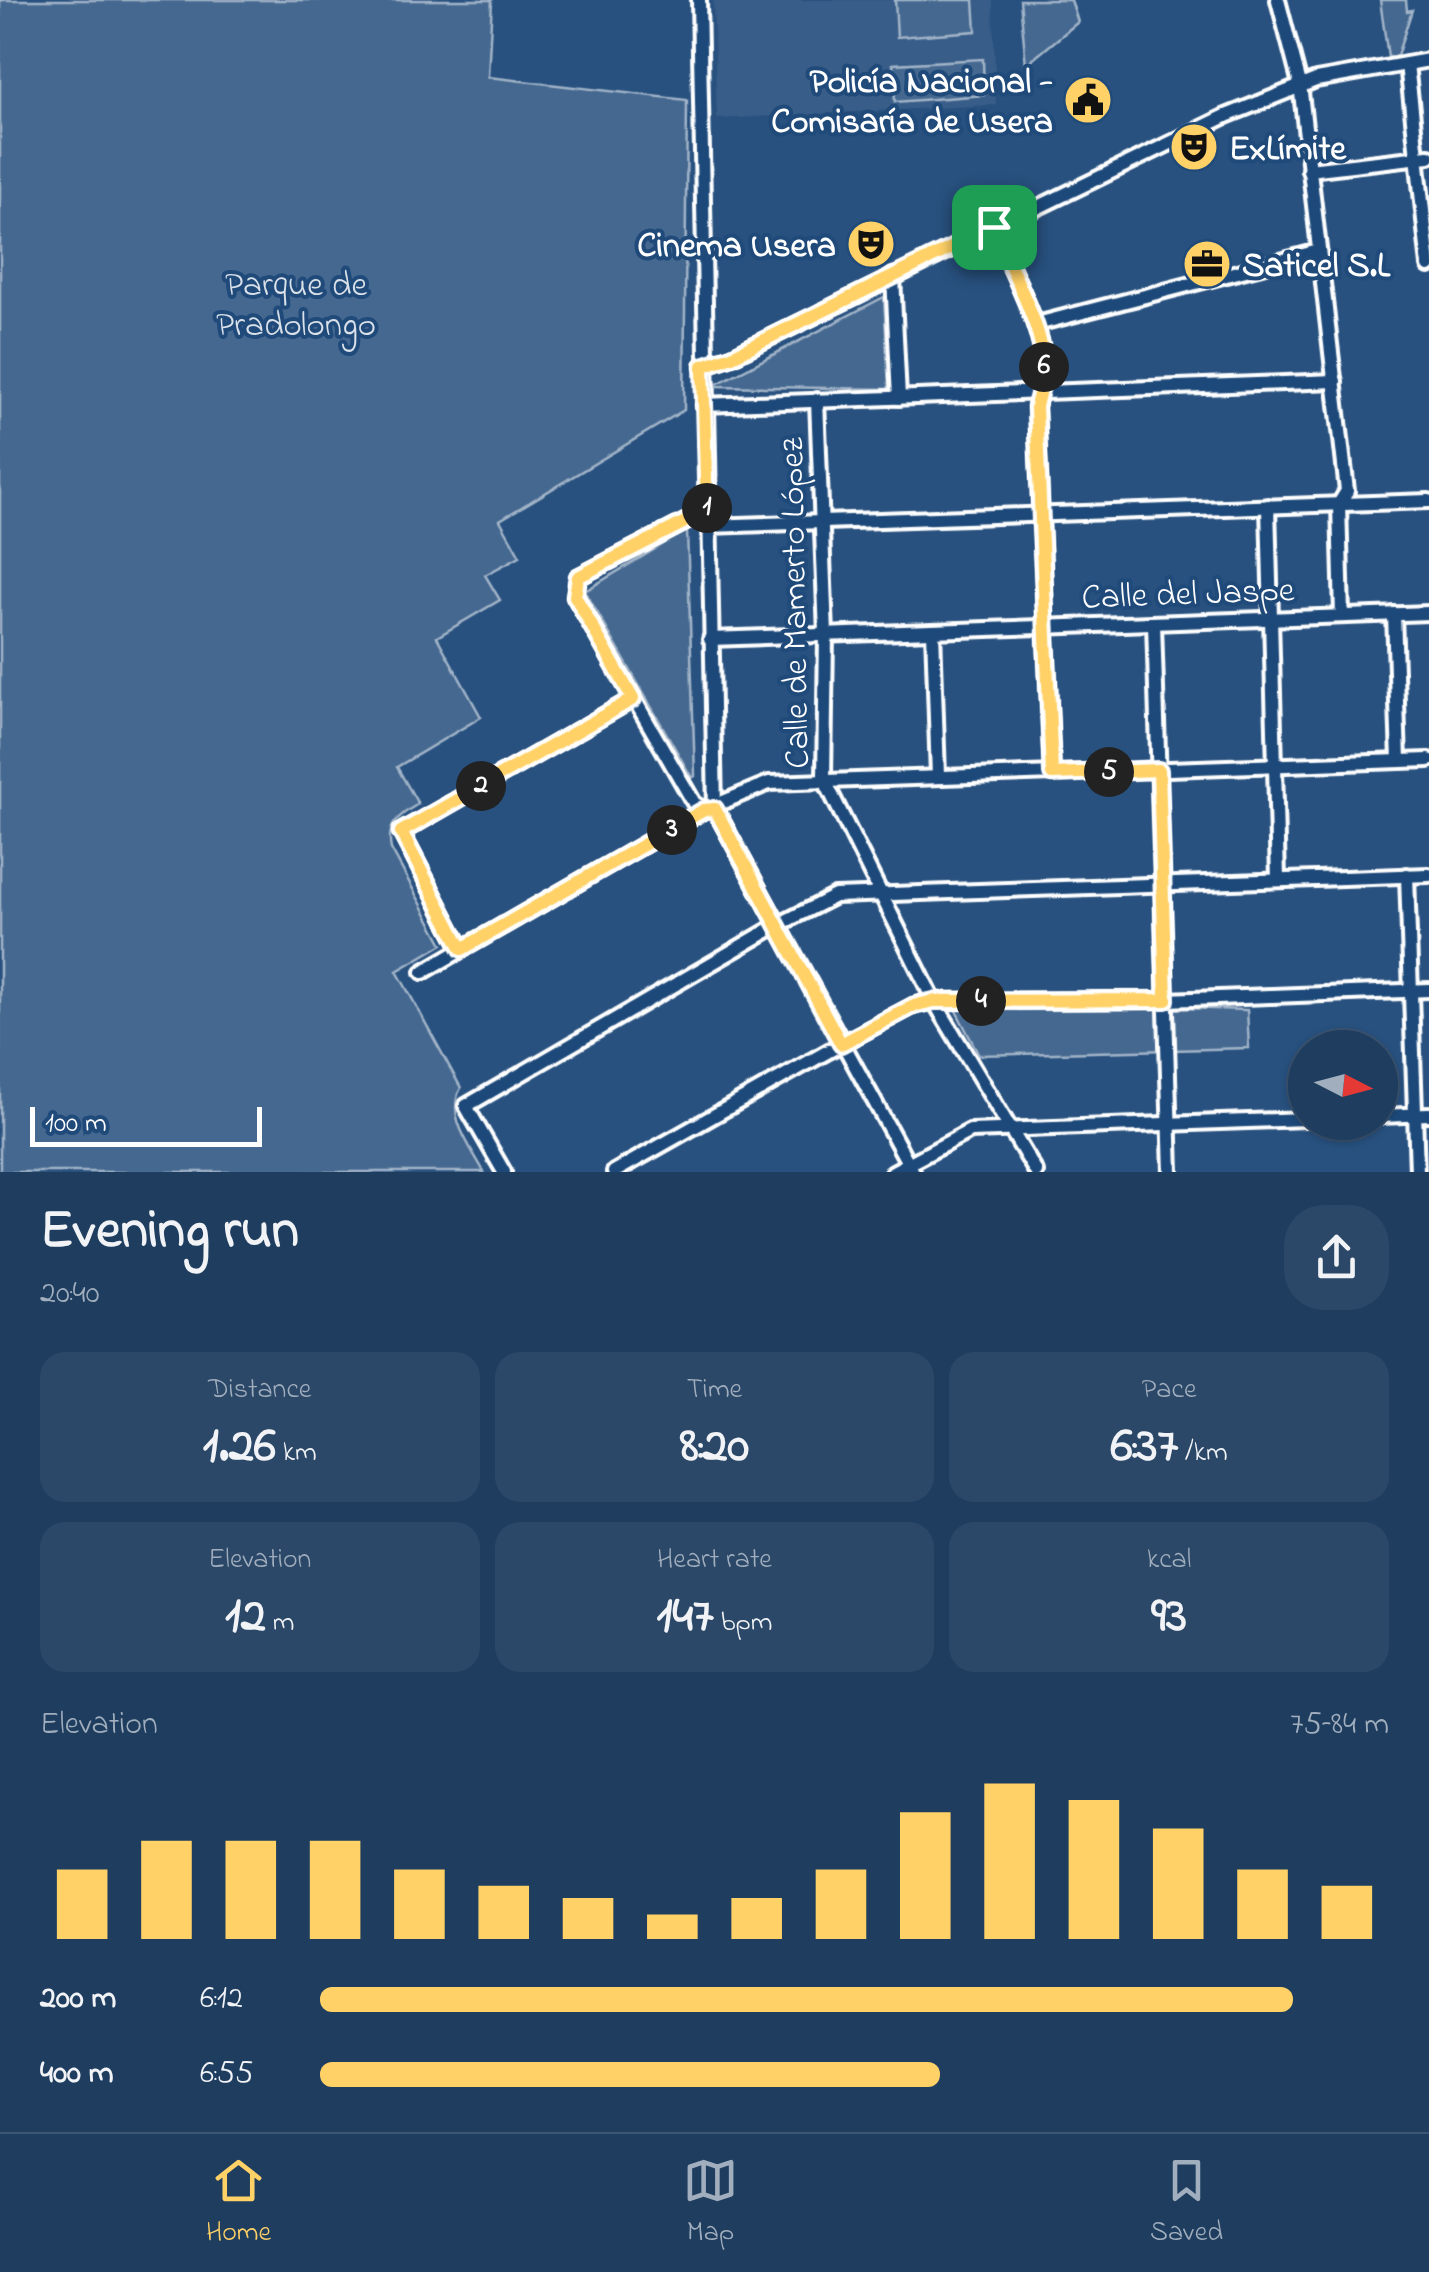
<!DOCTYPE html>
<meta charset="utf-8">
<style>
:root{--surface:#1e3d5f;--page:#2b4868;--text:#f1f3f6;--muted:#a1aebd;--line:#3c5674;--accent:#ffd166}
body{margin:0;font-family:"Indie Flower",sans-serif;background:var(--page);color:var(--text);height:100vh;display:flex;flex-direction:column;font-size:38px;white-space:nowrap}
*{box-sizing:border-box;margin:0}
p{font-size:32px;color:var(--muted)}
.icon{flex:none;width:55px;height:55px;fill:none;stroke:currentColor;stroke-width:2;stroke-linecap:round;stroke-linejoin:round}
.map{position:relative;height:1172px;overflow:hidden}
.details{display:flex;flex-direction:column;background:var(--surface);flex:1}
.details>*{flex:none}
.needle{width:65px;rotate:96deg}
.tools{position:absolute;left:1288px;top:1030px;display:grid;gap:20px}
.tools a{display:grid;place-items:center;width:110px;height:110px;border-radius:50%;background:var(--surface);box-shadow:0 2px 8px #0004,0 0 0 2px var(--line);font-size:50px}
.scale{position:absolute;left:30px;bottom:25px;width:232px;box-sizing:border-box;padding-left:10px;border:5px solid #fff;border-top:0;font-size:28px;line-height:35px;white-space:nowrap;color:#fff;-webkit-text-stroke:8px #1f4a7a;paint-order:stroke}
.pin{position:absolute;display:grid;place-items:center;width:85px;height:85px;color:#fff;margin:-42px;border-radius:20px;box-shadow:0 5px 15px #0006}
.km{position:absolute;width:50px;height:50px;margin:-25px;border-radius:50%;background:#222;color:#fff;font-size:28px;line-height:50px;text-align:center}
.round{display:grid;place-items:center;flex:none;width:105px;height:105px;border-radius:40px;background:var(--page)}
.summary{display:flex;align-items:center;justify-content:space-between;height:170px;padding:0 40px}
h1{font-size:55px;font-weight:700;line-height:75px}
.stats{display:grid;grid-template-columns:repeat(3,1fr);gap:15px;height:170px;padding:10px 40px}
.stats div{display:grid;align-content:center;border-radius:25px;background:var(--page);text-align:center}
.stats b{font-size:50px;font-weight:700}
.stats small{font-size:28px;font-weight:400}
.stats p{font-size:28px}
.chart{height:280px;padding:20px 40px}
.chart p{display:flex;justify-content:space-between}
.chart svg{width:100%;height:180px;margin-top:10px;stroke:var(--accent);stroke-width:6}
ul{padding:0 40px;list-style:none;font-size:32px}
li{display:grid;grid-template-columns:160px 120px 1fr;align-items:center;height:75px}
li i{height:25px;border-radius:12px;background:var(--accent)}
.tabs{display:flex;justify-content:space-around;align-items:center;height:140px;border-top:2px solid var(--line);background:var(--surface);font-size:28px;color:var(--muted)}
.tabs a{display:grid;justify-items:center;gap:5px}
.tabs .selected{color:var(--accent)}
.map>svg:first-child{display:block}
.built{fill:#375d88}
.green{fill:#446890;stroke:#a2b4c8;stroke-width:2.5}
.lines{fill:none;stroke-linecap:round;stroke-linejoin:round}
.minor-casing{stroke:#fff;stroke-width:20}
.minor{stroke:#1f4a7a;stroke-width:12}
.route-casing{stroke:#fff;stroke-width:20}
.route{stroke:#ffd166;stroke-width:12}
.labels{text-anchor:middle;stroke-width:8;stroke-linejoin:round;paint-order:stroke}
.poi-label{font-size:35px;font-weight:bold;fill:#fff;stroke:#1f4a7a;text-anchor:end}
.park-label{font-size:35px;fill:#dae1e9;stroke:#1f4a7a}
.street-label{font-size:35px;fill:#fff;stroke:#1f4a7a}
</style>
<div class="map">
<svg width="1429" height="1172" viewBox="0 0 1429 1172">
<rect width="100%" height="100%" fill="#28517f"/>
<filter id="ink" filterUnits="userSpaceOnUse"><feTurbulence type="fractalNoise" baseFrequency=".01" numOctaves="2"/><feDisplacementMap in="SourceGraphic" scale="20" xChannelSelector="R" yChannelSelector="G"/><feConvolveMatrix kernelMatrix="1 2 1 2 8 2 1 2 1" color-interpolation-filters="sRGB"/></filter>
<g filter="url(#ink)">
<path class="built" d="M 713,0 L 993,0 L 996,105 L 717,119 Z"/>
<g class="green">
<path d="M 0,0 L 492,0 L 488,77 L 687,100 L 684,410 L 500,520 L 520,556 L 485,575 L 500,600 L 437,637 L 481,717 L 397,767 L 418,804 C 398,816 386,825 391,849 L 443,944 L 397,971 L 461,1088 C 445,1116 471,1147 484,1172 L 0,1172 Z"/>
<path d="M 895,0 L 974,0 L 976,31 L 897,37 Z"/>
<path d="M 1020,0 L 1071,0 L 1078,22 L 1026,65 Z"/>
<path d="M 1380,0 L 1406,0 L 1407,11 L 1412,10 L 1397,56 L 1388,57 Z"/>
<path d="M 983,59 L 984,95 L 895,102 L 893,64 Z"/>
<path d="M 884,297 L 889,389 L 713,386 Z"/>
<path d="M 687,530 L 695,776 L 692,778 L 585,591 Z"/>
<path d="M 951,1001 L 1247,1010 L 1249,1048 L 979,1055 Z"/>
</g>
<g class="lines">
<g class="minor-casing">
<g id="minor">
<path d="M 699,0 L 715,809 L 913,1172"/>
<path d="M 1278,0 L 1300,84 L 1347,491 L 1339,504 L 1342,616"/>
<path d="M 1407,64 L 1429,266"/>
<path d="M 1309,170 L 1429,156"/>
<path d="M 994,227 C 1009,268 1044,327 1044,368 C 1044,381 1038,395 1036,407 L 1052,774"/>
<path d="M 893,276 L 899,398"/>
<path d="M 1037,324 L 1319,251"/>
<path d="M 703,366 L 732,356 L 1226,116 L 1316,80 L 1429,60"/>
<path d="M 817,400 L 826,635 L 824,779 L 934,1001 L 1036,1172"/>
<path d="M 704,405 L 1335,381"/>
<path d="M 1268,506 L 1278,879"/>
<path d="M 708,526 L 1429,501"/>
<path d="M 1394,614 L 1399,761"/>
<path d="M 1154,623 L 1171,1172"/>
<path d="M 933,631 L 938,776"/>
<path d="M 710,639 L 1429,613"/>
<path d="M 704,810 L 694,803 L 575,596 L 578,577 L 697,516 L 707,516"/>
<path d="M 1407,875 L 1417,1172"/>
<path d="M 462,949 L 401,832 L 633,699"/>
<path d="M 423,972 L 704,810 L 769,783 L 1429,760"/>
<path d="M 1380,1116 L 1429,1114"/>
<path d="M 504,1172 L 466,1106 L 776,926 L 835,896 L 1429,875"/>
<path d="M 614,1172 L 841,1044 L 913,1006 L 934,1001 L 1166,1000 L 1429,990"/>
<path d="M 893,1172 L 970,1131 L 1305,1119"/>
</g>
</g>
<use href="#minor" class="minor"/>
</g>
</g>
<g class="lines" filter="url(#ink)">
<g class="route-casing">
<path id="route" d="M 994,227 C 1009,268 1044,327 1044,368 C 1044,381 1038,395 1036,407 L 1052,774 L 1159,770 L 1166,1000 L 934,1001 L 913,1006 L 841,1044 L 715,809 L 704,810 L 462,949 L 401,832 L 633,699 L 575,596 L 578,577 L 697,516 L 707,516 L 703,366 L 732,356 Z"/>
</g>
<use href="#route" class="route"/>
</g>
<defs>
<g id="civic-disc" transform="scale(2.5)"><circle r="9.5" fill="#ffd166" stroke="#1f4a7a"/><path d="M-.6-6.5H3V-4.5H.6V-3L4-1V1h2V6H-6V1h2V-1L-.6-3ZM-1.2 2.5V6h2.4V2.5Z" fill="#111"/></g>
<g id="theatre-disc" transform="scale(2.5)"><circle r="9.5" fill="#ffd166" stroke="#1f4a7a"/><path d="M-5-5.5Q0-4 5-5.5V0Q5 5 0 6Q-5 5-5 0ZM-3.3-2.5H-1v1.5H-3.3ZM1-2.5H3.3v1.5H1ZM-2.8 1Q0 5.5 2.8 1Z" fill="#111"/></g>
<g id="office-disc" transform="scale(2.5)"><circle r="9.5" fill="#ffd166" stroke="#1f4a7a"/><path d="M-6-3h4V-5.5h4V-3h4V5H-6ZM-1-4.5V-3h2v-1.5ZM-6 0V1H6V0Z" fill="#111"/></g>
</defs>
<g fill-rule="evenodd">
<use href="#civic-disc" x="1088" y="100"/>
<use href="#theatre-disc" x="1194" y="147"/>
<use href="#theatre-disc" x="871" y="244"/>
<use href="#office-disc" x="1207" y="264"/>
</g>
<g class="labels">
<g class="poi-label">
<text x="1053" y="92">Policía Nacional -<tspan x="1053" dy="40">Comisaría de Usera</tspan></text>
<text x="1229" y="159" text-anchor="start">ExLímite</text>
<text x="836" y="256">Cinema Usera</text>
<text x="1242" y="276" text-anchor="start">Saticel S.L</text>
</g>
<g class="park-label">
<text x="296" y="295">Parque de<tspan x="296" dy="40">Pradolongo</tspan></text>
</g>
<g class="street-label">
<text transform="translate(1188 592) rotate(-2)" y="12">Calle del Jaspe</text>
<text transform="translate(793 603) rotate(-91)" y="12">Calle de Mamerto López</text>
</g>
</g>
</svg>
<div class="tools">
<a><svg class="needle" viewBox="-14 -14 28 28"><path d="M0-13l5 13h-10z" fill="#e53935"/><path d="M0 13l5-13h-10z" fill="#a1aebd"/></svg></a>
</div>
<div class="scale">100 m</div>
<div class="pin" style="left:994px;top:227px;background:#1e9e55"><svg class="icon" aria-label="arrive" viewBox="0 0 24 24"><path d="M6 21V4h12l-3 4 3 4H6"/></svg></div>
<b class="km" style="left:707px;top:508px">1</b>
<b class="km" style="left:481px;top:786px">2</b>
<b class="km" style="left:672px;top:830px">3</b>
<b class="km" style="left:981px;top:1001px">4</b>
<b class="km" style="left:1109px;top:772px">5</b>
<b class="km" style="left:1044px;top:367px">6</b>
</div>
<section class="details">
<div class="summary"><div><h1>Evening run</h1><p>20:40</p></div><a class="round"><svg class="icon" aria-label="share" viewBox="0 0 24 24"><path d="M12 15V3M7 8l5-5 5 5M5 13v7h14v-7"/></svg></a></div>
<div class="stats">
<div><p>Distance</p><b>1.26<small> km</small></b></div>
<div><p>Time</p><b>8:20</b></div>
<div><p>Pace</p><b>6:37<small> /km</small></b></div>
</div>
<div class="stats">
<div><p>Elevation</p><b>12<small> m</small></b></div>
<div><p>Heart rate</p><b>147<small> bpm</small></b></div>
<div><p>kcal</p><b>93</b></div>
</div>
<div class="chart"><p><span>Elevation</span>75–84 m</p>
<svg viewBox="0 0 160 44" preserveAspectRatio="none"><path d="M5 44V27M15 44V20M25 44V20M35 44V20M45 44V27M55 44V31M65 44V34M75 44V38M85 44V34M95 44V27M105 44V13M115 44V6M125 44V10M135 44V17M145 44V27M155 44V31"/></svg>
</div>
<ul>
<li><b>200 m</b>6:12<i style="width:91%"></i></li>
<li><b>400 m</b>6:55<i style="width:58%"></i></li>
</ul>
</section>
<nav class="tabs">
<a class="selected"><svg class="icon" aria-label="home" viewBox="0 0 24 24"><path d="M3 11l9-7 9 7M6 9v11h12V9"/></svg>Home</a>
<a><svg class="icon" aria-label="map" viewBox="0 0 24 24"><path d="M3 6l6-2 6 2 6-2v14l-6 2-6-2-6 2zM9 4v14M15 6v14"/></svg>Map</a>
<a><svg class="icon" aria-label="saved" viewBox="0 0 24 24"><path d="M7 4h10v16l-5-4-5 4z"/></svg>Saved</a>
</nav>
